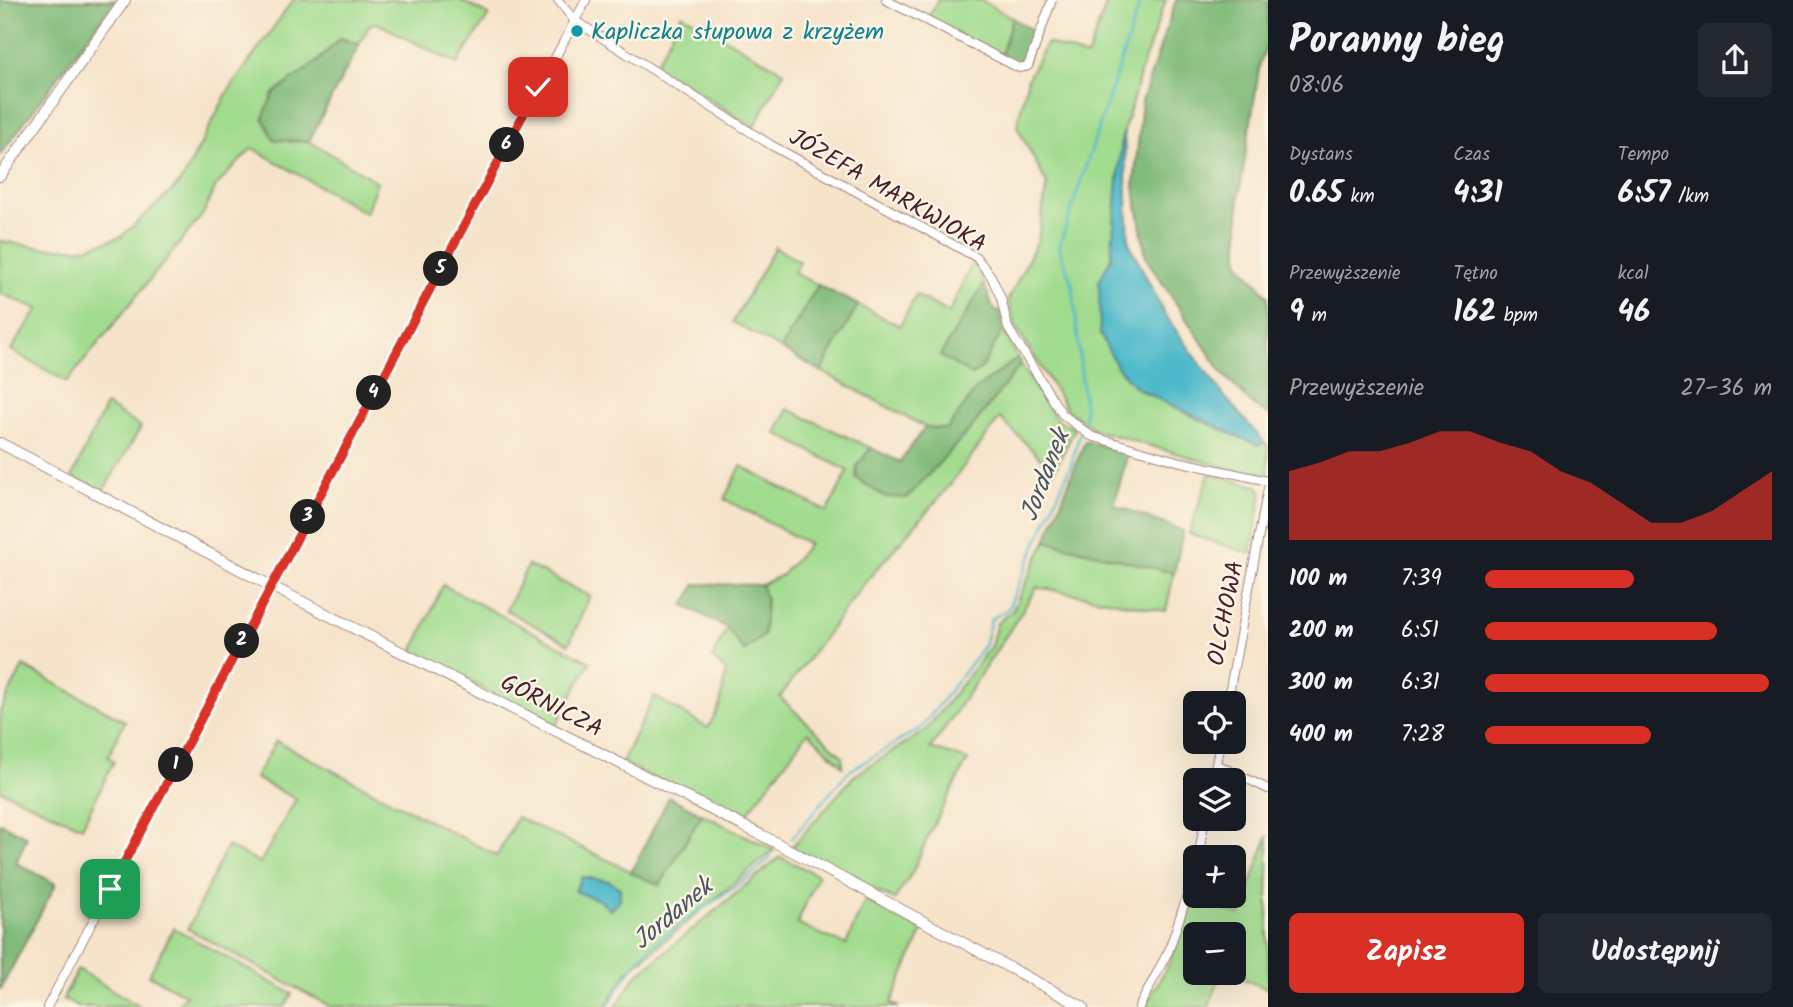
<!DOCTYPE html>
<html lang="pl">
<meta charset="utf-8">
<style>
:root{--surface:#171b24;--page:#242831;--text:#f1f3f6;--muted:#9ea1a6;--accent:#d93025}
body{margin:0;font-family:Kalam,sans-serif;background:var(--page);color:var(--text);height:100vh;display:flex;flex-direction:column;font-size:26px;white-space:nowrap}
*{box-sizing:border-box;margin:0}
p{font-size:23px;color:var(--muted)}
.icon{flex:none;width:38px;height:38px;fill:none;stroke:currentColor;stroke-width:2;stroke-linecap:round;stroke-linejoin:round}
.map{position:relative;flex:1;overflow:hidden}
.details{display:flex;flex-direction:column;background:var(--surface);width:525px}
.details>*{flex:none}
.fabs{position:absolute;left:1183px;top:691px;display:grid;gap:14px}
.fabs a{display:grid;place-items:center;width:63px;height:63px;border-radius:10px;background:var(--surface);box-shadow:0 7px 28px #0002;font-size:35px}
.pin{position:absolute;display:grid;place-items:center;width:60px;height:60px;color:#fff;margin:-30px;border-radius:14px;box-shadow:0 4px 10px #0006}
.km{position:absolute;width:35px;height:35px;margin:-18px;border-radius:50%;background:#222;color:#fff;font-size:19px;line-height:35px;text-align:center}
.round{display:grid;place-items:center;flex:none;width:74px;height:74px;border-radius:10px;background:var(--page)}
.head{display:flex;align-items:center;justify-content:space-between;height:119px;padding:0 21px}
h1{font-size:38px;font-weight:700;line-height:52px}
.stats{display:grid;grid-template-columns:repeat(3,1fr);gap:10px;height:119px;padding:7px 21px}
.stats div{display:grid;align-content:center}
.stats b{font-size:30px;font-weight:700}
.stats small{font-size:19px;font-weight:400}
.stats p{font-size:19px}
.chart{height:196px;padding:14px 21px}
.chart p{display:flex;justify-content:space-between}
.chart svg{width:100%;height:126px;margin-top:7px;fill:var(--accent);opacity:.7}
.action{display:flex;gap:14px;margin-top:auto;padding:14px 21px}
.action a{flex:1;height:80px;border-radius:10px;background:var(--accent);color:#fff;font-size:28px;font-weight:700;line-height:80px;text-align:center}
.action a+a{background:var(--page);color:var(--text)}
ul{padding:0 21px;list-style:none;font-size:23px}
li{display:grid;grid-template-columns:112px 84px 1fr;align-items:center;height:52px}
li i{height:18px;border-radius:9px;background:var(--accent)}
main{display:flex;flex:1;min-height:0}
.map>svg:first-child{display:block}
.green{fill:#a0db8e;stroke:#757d5c;stroke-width:2}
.forest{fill:#80bb79;stroke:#656d52;stroke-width:2}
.water{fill:#4eb9ca;stroke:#4c6c7a;stroke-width:2}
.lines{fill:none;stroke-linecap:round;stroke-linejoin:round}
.stream{stroke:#4eb9ca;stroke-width:2.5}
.minor-casing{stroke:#a0827a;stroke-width:10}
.tertiary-casing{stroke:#a0827a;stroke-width:12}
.minor{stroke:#fff;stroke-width:8}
.tertiary{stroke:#fff;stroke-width:10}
.route-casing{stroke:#fff;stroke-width:14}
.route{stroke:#d93025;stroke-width:9}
.culture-dot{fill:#0f9aa8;stroke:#fcf5e5;stroke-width:2.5}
.labels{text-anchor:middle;stroke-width:5;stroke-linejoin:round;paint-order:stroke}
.culture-label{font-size:24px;fill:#0d838f;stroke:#fcf5e5;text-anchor:start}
.street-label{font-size:24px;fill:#4a1f2b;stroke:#fcf5e5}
.water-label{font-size:26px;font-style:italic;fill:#4b5563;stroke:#fcf5e5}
</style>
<main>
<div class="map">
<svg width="1268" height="1007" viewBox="0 0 1268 1007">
<rect width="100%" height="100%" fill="#fcf5e5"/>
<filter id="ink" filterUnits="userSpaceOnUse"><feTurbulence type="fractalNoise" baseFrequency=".0143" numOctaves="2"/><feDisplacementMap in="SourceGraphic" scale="14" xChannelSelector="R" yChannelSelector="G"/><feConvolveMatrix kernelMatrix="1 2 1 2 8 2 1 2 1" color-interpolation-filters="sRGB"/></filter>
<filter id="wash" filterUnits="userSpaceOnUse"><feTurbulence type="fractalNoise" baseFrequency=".00686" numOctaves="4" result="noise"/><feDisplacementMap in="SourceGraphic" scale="28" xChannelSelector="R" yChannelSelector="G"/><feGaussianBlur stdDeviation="1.57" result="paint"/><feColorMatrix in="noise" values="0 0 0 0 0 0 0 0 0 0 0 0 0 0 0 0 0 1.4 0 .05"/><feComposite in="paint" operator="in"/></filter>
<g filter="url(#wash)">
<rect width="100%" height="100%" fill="#f6e4ca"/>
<g class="green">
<path d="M 293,0 L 460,0 L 489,15 L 457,64 L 377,23 L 370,24 L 359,45 L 340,38 L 317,62 L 273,94 L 289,142 L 309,141 L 377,182 L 366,213 L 252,148 L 216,186 L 203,214 L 67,382 L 11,350 L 38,309 L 0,293 L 0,241 L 44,248 L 85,248 L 121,237 L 173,190 L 184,177 L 227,93 Z"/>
<path d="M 938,0 L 981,0 L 1012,18 L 1001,56 L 928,18 Z"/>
<path d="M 1108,0 L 1166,0 L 1143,64 L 1122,138 L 1111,258 L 1099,282 L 1136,388 C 1157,398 1248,447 1265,443 L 1268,446 L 1268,480 L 1096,430 L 1078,418 L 1067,410 L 1016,327 L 1008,300 L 1038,240 L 1047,184 L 1017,126 L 1028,78 L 1047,43 L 1087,57 Z"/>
<path d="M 682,14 L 784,72 L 754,127 L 652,64 L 657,62 Z"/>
<path d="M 775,247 L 800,262 L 794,273 L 818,285 L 781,349 L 733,322 Z"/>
<path d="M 974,259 L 984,284 L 940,356 L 981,369 L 1003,330 L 1018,358 L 977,388 L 947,430 L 925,427 L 821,371 L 858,305 L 900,326 L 916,295 L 949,313 Z"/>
<path d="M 1021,364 L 1056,419 L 1075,429 L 1054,471 L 1000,418 L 945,491 L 867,580 L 780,697 L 842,756 L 843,766 L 808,732 L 741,822 L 622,762 L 654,696 L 708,728 L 720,705 L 726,671 L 712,658 L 727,628 L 744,651 L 766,599 L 761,585 L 782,575 L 809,544 L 724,499 L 741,466 L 827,512 L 848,471 L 776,433 L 788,409 L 871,448 L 857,466 L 885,497 L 972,427 Z"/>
<path d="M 106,405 L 141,427 L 103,491 L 72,477 Z"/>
<path d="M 1209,474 L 1258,486 L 1262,493 L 1251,554 L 1189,534 Z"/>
<path d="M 1046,541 L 1174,573 L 1166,611 L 1037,587 C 1014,625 989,661 965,698 C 953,715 944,732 930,748 L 968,760 L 931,830 L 912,873 L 894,900 L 791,848 L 854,776 L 926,730 L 991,646 L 997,623 L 1012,611 Z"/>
<path d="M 528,565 L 590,596 L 569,644 L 506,610 Z"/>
<path d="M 443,585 L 590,662 L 555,727 L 413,651 Z"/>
<path d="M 23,666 L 125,721 L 108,757 L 114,761 L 82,827 L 0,790 L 0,711 Z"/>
<path d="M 276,741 L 497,856 L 517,817 L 660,885 L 702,814 L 774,850 L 628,971 L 605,1007 L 331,1007 L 188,929 L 227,846 L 260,863 L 296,799 L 255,778 Z"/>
<path d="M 1268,835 L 1268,989 L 1229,973 L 1234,973 L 1234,934 L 1195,934 L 1195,973 L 1221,973 L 1209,1007 L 1144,1007 L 1170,962 L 1192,899 L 1240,915 Z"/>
<path d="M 780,857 L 818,875 L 797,924 L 846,945 L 865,900 L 923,930 L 891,1003 L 899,1007 L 616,1007 L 635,977 Z"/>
<path d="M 174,928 L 292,994 L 285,1007 L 176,1007 L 186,995 L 149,975 Z"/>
<path d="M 78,969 L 140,1007 L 77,1007 L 63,999 Z"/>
</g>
<g class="forest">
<path d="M 0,0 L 115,0 L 0,155 Z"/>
<path d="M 1176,0 L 1268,0 L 1268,42 L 1260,63 L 1239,196 L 1239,263 L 1268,296 L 1268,415 L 1254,406 L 1223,374 L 1146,258 L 1134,186 L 1142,101 Z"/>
<path d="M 1012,18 L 1036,33 L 1026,62 L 1020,66 L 1001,56 Z"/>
<path d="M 340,38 L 359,45 L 309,141 L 274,140 L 263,118 L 273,94 L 317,62 Z"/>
<path d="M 984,284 L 994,310 L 1001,313 L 1003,330 L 981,369 L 972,375 L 940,356 Z"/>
<path d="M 818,285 L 858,305 L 821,371 L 781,349 Z"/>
<path d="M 1018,358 L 1021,364 L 972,427 L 907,498 L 885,497 L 856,478 L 857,466 L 871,448 L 900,462 L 925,427 L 947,429 L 977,388 Z"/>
<path d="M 1085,441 L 1128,453 L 1114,505 L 1183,531 L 1174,573 L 1046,541 Z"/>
<path d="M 696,584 L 761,585 L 766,599 L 764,635 L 744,651 L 727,628 L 684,605 Z"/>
<path d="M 669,797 L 702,814 L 660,885 L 631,873 Z"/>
<path d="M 0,823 L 27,837 L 16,863 L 56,884 L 0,990 Z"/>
</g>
<g class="water">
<path d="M 1124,133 L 1129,243 L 1165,315 L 1224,396 L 1265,443 L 1258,445 L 1228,432 L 1136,388 L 1118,368 L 1100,334 L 1099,282 L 1111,258 L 1122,137 Z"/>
<path d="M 582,877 L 609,881 L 620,888 L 620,899 L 610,910 L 601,901 L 575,891 Z"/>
</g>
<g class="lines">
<g class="stream">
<path d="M 792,838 L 848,772 L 922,727 L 984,646 L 991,619 L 1008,609 L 1071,465 L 1085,415 L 1073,287 L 1059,247 L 1141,0"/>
<path d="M 608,1007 C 618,990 627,972 641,957 C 679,917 732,896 771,857"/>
</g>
</g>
</g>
<g filter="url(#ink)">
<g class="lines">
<g class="minor-casing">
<g id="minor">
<path d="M 558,0 L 574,20 L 771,145 L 976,257 L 991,276 L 1001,298 L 1008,328 L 1062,414 L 1091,436 L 1177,461 L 1268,481"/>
<path d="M 886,0 L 1019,68 L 1028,66 L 1052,0"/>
<path d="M 1227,704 L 1268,488"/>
<path d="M 1216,764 L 1268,789"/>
<path d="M 1213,780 L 1220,742"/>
<path d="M 1198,858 L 1205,819"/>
<path d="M 47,1007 L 586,0"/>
<path d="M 1139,1007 L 1169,950 L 1195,872"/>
</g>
</g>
<g class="tertiary-casing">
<g id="tertiary">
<path d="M 0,176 L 125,0"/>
<path d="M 0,443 L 271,586 L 771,840 L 1083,1007"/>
</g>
</g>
<use href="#minor" class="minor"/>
<use href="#tertiary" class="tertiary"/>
</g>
</g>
<g class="lines" filter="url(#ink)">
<g class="route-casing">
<path id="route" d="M 110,889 L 538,87"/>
</g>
<use href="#route" class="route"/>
</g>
<circle class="culture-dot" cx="577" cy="31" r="7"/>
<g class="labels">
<g class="culture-label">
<text x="591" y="39">Kapliczka słupowa z krzyżem</text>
</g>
<g class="street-label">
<text transform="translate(888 190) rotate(30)" y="8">JÓZEFA MARKWIOKA</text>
<text transform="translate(1225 613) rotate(-79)" y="8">OLCHOWA</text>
<text transform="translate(552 705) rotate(27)" y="8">GÓRNICZA</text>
</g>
<g class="water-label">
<text transform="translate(1044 475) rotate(-69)" y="9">Jordanek</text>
<text transform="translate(672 913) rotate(-40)" y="9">Jordanek</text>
</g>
</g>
</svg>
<div class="fabs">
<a><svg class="icon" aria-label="locate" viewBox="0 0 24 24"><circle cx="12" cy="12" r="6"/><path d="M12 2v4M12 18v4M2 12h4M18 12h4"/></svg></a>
<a><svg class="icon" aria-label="layers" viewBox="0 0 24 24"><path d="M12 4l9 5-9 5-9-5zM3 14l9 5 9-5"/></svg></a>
<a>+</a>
<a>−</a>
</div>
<div class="pin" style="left:110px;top:889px;background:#1e9e55"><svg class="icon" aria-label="arrive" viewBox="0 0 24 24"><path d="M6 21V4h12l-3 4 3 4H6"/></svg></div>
<div class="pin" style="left:538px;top:87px;background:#d93025"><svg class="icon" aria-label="check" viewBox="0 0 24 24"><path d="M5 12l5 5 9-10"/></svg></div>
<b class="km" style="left:176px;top:765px">1</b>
<b class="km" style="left:242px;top:641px">2</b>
<b class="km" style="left:308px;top:517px">3</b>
<b class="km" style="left:374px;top:393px">4</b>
<b class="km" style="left:441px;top:269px">5</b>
<b class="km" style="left:507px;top:145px">6</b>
</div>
<section class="details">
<div class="head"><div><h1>Poranny bieg</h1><p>08:06</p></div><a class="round"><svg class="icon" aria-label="share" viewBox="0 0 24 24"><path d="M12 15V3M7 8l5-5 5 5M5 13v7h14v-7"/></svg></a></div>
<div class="stats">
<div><p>Dystans</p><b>0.65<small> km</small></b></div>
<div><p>Czas</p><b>4:31</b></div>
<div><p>Tempo</p><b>6:57<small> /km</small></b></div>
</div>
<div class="stats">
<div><p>Przewyższenie</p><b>9<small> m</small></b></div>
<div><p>Tętno</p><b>162<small> bpm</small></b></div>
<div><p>kcal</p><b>46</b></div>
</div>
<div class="chart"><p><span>Przewyższenie</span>27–36 m</p>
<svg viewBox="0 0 160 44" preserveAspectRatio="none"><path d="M0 44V20L10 17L20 13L30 13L40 10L50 6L60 6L70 10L80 13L90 20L100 24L110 31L120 38L130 38L140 34L150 27L160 20V44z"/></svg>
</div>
<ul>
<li><b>100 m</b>7:39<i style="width:52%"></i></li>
<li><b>200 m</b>6:51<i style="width:81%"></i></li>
<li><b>300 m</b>6:31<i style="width:99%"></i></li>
<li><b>400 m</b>7:28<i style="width:58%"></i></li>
</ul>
<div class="action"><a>Zapisz</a><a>Udostępnij</a></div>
</section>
</main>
